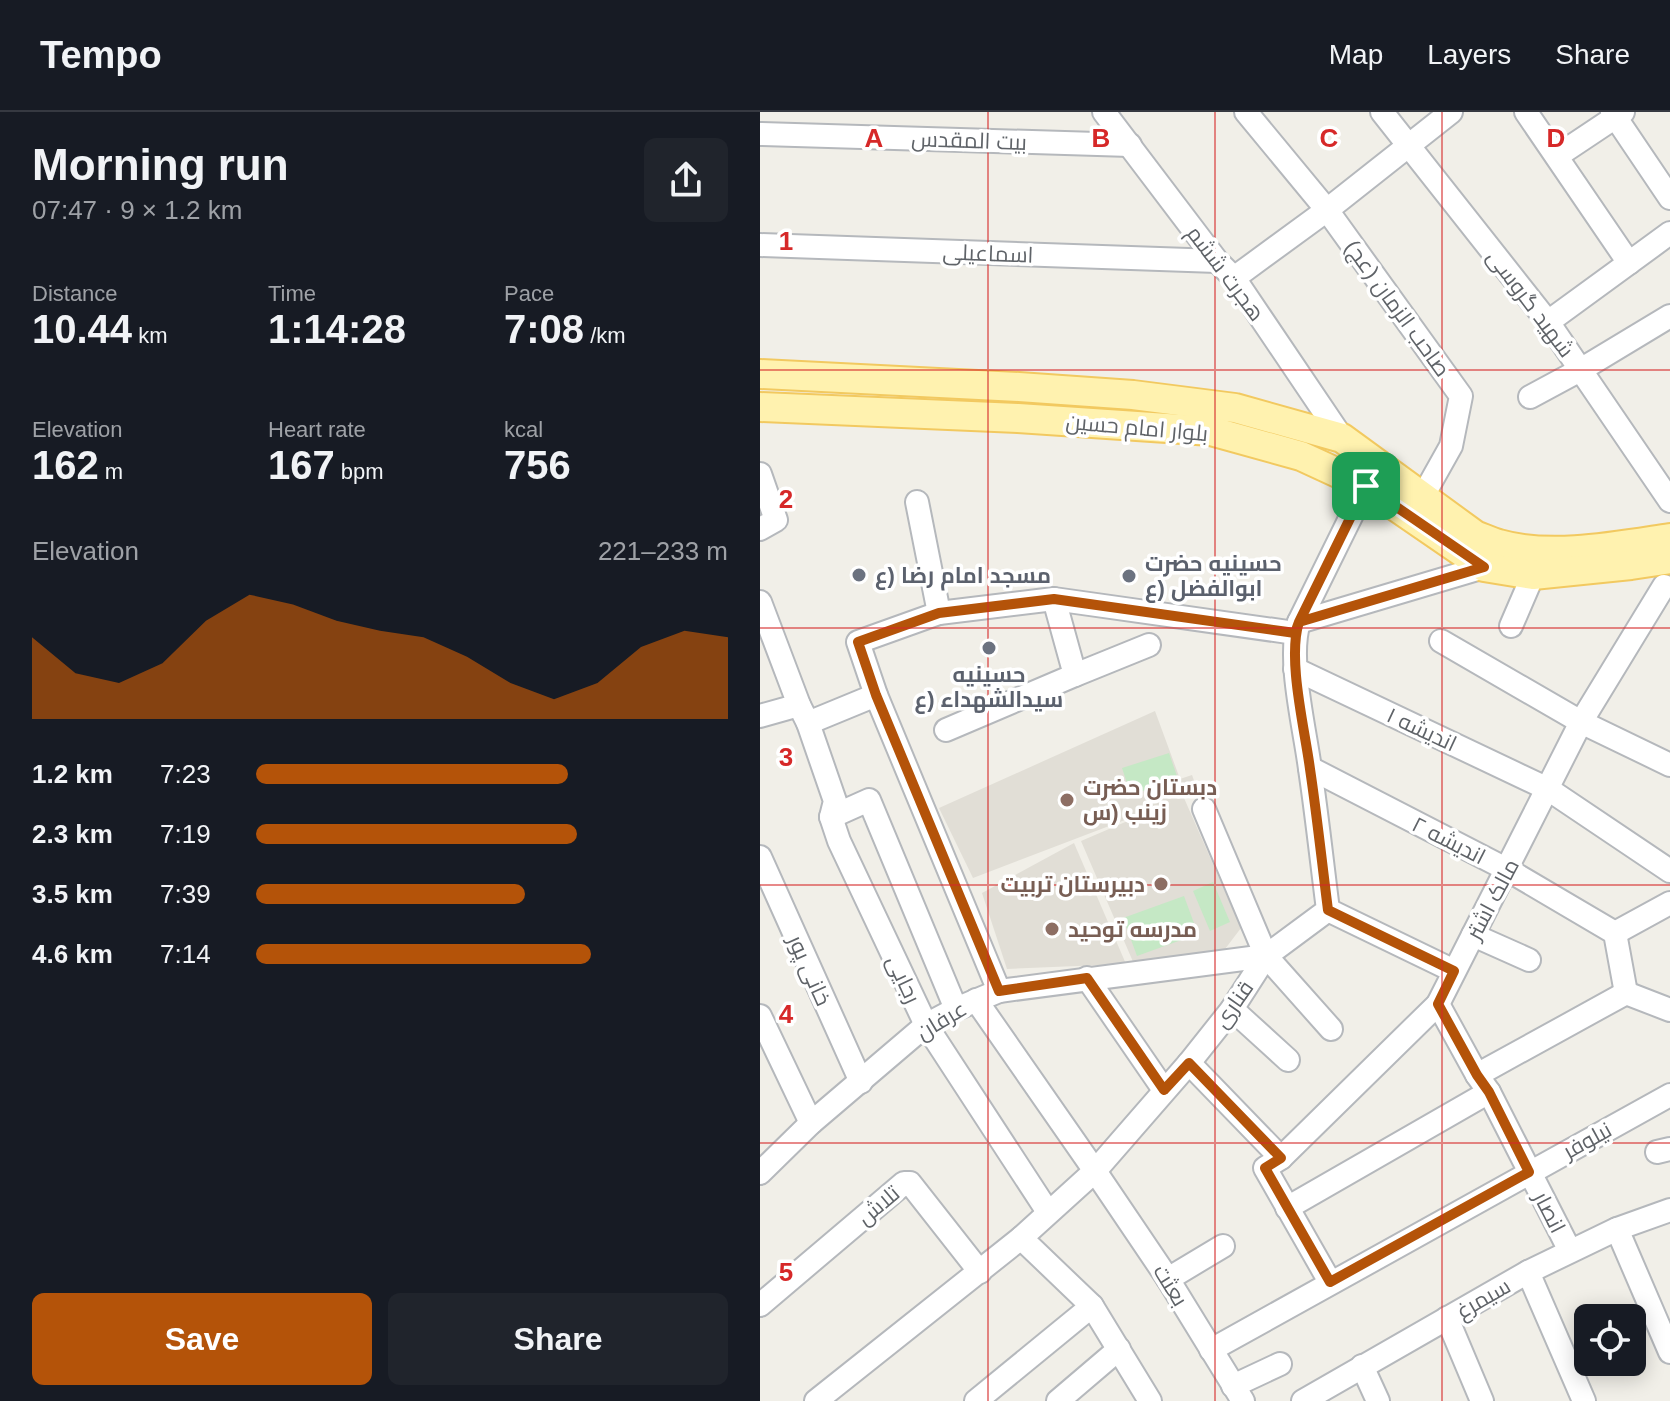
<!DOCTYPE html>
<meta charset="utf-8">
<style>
:root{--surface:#171b24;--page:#20242c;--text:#f1f3f6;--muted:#9ea1a6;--line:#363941;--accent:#b45309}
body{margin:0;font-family:Helvetica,Cairo,sans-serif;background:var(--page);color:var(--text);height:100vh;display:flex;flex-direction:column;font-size:30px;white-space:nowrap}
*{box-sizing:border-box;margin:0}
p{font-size:26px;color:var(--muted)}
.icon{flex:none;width:44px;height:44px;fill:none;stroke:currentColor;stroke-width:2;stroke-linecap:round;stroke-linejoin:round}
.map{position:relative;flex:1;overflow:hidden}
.panel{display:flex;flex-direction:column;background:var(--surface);width:760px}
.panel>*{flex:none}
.fabs{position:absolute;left:814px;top:1192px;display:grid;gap:16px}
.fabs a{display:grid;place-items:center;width:72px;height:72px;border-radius:12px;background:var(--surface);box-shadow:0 4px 20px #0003;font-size:40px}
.pin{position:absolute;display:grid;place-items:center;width:68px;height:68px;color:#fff;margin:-34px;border-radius:16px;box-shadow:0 4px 12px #0006}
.round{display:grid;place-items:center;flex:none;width:84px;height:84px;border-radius:12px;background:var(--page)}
.overview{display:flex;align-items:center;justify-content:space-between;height:136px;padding:0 32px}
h1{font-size:44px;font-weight:600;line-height:60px}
.stats{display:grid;grid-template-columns:repeat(3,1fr);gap:12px;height:136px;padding:8px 32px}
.stats div{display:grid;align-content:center}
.stats b{font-size:40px;font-weight:600}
.stats small{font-size:22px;font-weight:400}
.stats p{font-size:22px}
.chart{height:224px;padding:16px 32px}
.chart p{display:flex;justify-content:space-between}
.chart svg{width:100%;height:144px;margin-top:8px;fill:var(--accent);opacity:.7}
.primary-button{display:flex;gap:16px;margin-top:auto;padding:16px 32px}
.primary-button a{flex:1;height:92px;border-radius:12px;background:var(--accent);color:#fff;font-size:32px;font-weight:600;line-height:92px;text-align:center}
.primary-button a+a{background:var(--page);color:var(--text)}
ul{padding:0 32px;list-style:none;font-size:26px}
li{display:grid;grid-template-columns:128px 96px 1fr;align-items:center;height:60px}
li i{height:20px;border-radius:10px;background:var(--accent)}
header{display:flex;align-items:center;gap:48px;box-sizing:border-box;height:112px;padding:0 40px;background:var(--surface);border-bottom:2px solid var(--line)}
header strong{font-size:38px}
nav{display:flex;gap:44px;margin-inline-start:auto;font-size:28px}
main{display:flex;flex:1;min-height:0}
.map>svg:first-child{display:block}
.education{fill:#e1ded6}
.green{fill:#c5e8c5}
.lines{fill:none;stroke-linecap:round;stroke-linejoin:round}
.minor-casing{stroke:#b5b8bc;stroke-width:26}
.major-casing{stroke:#f2c960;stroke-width:32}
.minor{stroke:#fff;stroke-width:22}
.major{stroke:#fff2af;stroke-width:28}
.route-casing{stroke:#fff;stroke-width:16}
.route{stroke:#b45309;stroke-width:10}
.grid{fill:none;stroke:#d62828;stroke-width:2;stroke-opacity:0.55}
.worship-dot{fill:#6b7280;stroke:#fff;stroke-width:3}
.education-dot{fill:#8d6e63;stroke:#fff;stroke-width:3}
.labels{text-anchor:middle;stroke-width:7;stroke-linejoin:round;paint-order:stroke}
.street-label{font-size:22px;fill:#5f6368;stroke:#fff}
.worship-label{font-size:22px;font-weight:bold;fill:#5b616d;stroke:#fff;text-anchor:start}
.education-label{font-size:22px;font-weight:bold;fill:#785e54;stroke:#fff;text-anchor:start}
.grid-label{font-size:26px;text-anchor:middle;font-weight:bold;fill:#d62828;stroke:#fff;stroke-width:7;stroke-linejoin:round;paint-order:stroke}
</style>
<header>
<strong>Tempo</strong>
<nav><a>Map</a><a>Layers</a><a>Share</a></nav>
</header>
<main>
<section class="panel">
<div class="overview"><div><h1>Morning run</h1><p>07:47 · 9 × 1.2 km</p></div><a class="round"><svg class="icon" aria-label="share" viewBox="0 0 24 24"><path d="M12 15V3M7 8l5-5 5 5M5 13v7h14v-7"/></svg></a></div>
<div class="stats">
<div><p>Distance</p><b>10.44<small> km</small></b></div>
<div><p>Time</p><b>1:14:28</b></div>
<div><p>Pace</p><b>7:08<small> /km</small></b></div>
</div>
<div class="stats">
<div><p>Elevation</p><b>162<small> m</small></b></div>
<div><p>Heart rate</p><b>167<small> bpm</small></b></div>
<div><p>kcal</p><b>756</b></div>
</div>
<div class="chart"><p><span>Elevation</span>221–233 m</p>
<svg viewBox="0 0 160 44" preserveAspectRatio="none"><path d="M0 44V19L10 30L20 33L30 27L40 14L50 6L60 9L70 14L80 17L90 19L100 25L110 33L120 38L130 33L140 22L150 17L160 19V44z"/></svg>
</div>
<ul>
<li><b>1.2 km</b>7:23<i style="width:66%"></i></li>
<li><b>2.3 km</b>7:19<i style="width:68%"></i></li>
<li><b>3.5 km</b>7:39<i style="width:57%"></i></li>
<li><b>4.6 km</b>7:14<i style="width:71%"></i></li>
</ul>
<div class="primary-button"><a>Save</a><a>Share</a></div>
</section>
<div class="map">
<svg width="910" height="1289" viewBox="0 0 910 1289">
<rect width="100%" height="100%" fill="#f1efe8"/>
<g class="education">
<path d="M 395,599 L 420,667 L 432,663 L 438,680 L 424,686 L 481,816 L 462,841 L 374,852 L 321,729 L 412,690 L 213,766 L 179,696 Z"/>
<path d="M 314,731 L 366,852 L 247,857 L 222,781 Z"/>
</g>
<g class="green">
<path d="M 409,641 L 418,667 L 371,683 L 362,656 Z"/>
<path d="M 453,770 L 470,810 L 450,819 L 433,779 Z"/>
<path d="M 424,784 L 438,822 L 377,844 L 363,806 Z"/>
</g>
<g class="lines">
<g class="minor-casing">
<g id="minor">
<path d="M 344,0 L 457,149 L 474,166 L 582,326"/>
<path d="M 486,0 L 567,98 L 701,284 L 691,334 L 663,384"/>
<path d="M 622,0 L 788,210 L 910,389"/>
<path d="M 766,0 L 869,151"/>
<path d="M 852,0 L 910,86"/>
<path d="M 0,22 L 370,33"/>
<path d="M 797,44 L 863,0"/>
<path d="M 0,133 L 457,149"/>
<path d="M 474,166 L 567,98 L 691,0"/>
<path d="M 788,210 L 910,121"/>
<path d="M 770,285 L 822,257 L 910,204"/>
<path d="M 0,362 L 16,408 L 0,417"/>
<path d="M 157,390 L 179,501"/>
<path d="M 0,490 L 39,593 L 48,611 L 75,689 L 71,705 L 79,729 L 166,913 L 288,1100"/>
<path d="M 539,510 L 724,455"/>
<path d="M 751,514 L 773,463"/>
<path d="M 681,529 L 821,610 L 910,653"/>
<path d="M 535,557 L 788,677 L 910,759"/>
<path d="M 315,563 L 389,533"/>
<path d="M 0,604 L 39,593"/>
<path d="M 48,611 L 116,583"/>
<path d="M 186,618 L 315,563 L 294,487"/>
<path d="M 550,656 L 748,758 L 855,821 L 866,881"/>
<path d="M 444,697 L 506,844 L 571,917"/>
<path d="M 71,705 L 109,688 L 196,897"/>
<path d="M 0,745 L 101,970"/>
<path d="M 568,798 L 694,859"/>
<path d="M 855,821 L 910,791"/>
<path d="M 713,823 L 769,848"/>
<path d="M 327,866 L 404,978"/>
<path d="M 239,879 L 116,583 L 98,530 L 179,501 L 294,487 L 535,521"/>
<path d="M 866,881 L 910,898"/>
<path d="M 216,888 L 335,1059 L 408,1167 L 483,1289"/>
<path d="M 678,892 L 717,963 L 729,980 L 810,1139"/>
<path d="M 472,897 L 528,948"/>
<path d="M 0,904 L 51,1011"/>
<path d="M 429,951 L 521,1046"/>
<path d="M 717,963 L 866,881"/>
<path d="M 897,1040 L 910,1037"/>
<path d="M 0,1061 L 51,1011 L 166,913 L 196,897 L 239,879 L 506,844"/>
<path d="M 527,1096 L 729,980"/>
<path d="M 857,1117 L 910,1240"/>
<path d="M 261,1126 L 332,1194 L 390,1289"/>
<path d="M 768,1160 L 824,1289"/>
<path d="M 408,1167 L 463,1134"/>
<path d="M 570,1170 L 505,1056 L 521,1046 L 678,892 L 821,610 L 904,474"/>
<path d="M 0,1193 L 144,1071 L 150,1071 L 220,1160"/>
<path d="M 687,1206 L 722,1289"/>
<path d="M 451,1238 L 910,983"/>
<path d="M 602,1254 L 618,1289"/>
<path d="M 473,1274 L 520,1252"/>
<path d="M 56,1289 L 261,1126 L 335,1059 L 429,951 L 472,897 L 506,844 L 568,798 C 562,751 557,704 550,657 C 545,617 527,547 539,510 L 606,374"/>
<path d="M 216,1289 L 332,1194"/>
<path d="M 298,1289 L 359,1237"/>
<path d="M 543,1289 L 768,1160 L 857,1117 L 910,1098"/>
</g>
</g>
<g class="major-casing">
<g id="major">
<path d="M 0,262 L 259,275 L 373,283 L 475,296 L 582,326 L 715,423 C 723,426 731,430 739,432 C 791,447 857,434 910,426"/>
<path d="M 0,295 L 258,306 L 451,319 L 541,344 L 606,374 L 724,455 L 773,463 L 871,453 L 910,447"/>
</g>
</g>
<use href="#minor" class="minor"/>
<use href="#major" class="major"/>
</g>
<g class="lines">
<g class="route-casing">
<path id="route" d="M 606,374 L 539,510 L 535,521 L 294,487 L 179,501 L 98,530 L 116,583 L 239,879 L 327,866 L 404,978 L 429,951 L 521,1046 L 505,1056 L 570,1170 L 769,1060 L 729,980 L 717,963 L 678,892 L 694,859 L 568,798 C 562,751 557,704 550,657 C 545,618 527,547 539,510 L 724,455 L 606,374"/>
</g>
<use href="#route" class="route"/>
</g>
<path class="grid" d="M 228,0 L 228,1289M 455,0 L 455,1289M 682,0 L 682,1289M 0,258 L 910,258M 0,516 L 910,516M 0,773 L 910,773M 0,1031 L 910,1031"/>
<g class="worship-dot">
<circle cx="99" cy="463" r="8"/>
<circle cx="369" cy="464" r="8"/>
<circle cx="229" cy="536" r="8"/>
</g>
<g class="education-dot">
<circle cx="307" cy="688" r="8"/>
<circle cx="401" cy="772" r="8"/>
<circle cx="292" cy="817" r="8"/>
</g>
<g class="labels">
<g class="street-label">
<text transform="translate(209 28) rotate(2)" y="8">بیت المقدس</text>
<text transform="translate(228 141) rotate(2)" y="8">اسماعیلی</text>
<text transform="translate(466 161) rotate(53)" y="8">هجرت ششم</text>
<text transform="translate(771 191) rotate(53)" y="8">شهید گروسی</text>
<text transform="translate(638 196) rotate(54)" y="8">صاحب الزمان (عج)</text>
<text transform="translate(377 315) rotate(5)" y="8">بلوار امام حسین</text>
<text transform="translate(662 617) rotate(25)" y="8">اندیشه ۱</text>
<text transform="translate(689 728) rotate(27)" y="8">اندیشه ۲</text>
<text transform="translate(732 787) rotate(-62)" y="8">مالک اشتر</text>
<text transform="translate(50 858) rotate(66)" y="8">خانی پور</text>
<text transform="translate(144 867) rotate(65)" y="8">رجایی</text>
<text transform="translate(473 892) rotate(-55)" y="8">قناری</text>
<text transform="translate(181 908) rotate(-31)" y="8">عرفان</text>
<text transform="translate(827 1028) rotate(-29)" y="8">نیلوفر</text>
<text transform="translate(118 1093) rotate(-40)" y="8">تلاش</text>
<text transform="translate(790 1100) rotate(63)" y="8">انصار</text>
<text transform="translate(411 1173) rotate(58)" y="8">بعثت</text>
<text transform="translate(723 1186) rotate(-30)" y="8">سیمرغ</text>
</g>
<g class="worship-label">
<text x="385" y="459">حسینیه حضرت<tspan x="385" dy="25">ابوالفضل (ع</tspan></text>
<text x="115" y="471">مسجد امام رضا (ع</text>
<text x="229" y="570" text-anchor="middle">حسینیه<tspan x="229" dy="25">سیدالشهداء (ع</tspan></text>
</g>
<g class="education-label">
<text x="323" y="683">دبستان حضرت<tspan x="323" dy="25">زینب (س</tspan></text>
<text x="385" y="780" text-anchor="end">دبیرستان تربیت</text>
<text x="308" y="825">مدرسه توحید</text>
</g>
</g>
<g class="grid-label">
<text x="114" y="35">A</text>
<text x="341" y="35">B</text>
<text x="569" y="35">C</text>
<text x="796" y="35">D</text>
<text x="26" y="138">1</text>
<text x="26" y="396">2</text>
<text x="26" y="654">3</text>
<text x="26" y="911">4</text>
<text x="26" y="1169">5</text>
</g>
</svg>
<div class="fabs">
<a><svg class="icon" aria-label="locate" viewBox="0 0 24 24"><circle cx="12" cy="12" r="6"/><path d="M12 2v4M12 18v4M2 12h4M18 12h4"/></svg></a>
</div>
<div class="pin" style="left:606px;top:374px;background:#1e9e55"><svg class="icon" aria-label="arrive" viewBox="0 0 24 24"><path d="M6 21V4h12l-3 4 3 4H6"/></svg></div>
</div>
</main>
